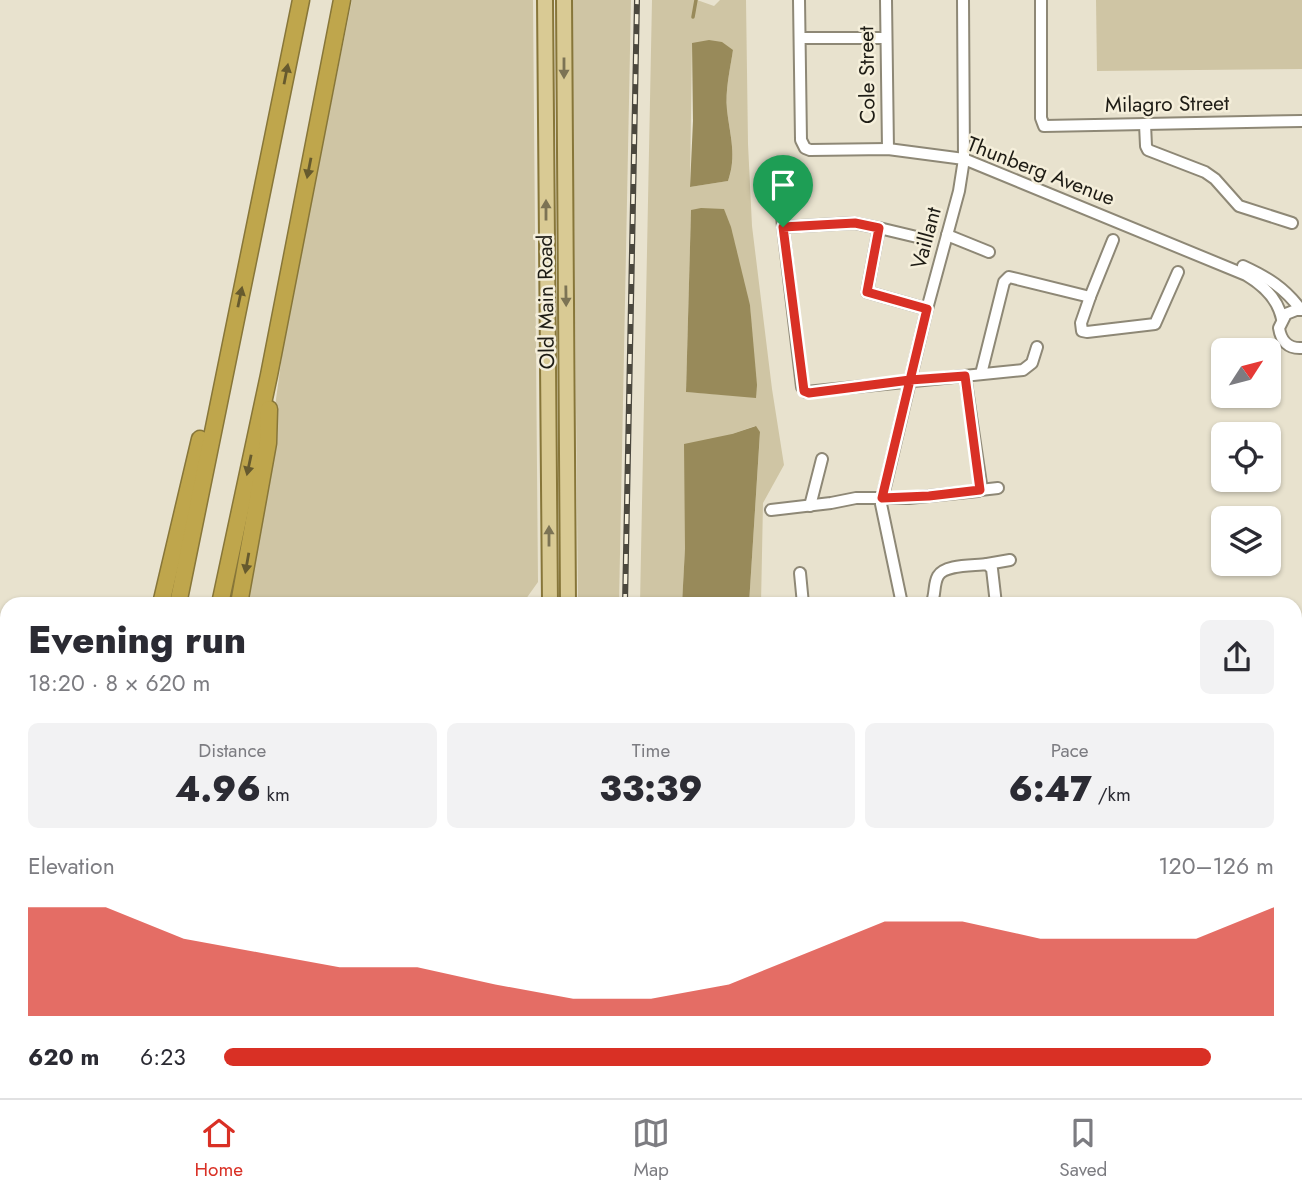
<!DOCTYPE html>
<meta charset="utf-8">
<style>
:root{--surface:#fff;--page:#f2f2f3;--text:#2b2b33;--muted:#7c7c81;--line:#e1e1e2;--accent:#d93025}
body{margin:0;font-family:Jost,sans-serif;background:var(--page);color:var(--text);height:100vh;display:flex;flex-direction:column;font-size:26px;white-space:nowrap}
*{box-sizing:border-box;margin:0}
p{font-size:23px;color:var(--muted)}
.icon{flex:none;width:38px;height:38px;fill:none;stroke:currentColor;stroke-width:2;stroke-linecap:round;stroke-linejoin:round}
.map{position:relative;flex:1;overflow:hidden}
.drawer{position:absolute;left:0px;top:597px;width:1302px;height:502px;display:flex;flex-direction:column;background:var(--surface);border-radius:21px 21px 0 0;box-shadow:0 2px 5px #0004}
.drawer>*{flex:none}
.needle{width:46px;rotate:54deg}
.buttons{position:absolute;left:1211px;top:338px;display:grid;gap:14px}
.buttons a{display:grid;place-items:center;width:70px;height:70px;border-radius:10px;background:var(--surface);box-shadow:0 2px 5px #0004;font-size:35px}
.pin{position:absolute;display:grid;place-items:center;width:60px;height:60px;color:#fff;margin:-72px -30px;border-radius:50% 50% 50% 0;rotate:-45deg;box-shadow:0 0 7px #0007}
.pin .icon{rotate:45deg}
.round{display:grid;place-items:center;flex:none;width:74px;height:74px;border-radius:10px;background:var(--page)}
.summary{display:flex;align-items:center;justify-content:space-between;height:119px;padding:0 28px}
h1{font-size:38px;font-weight:800;line-height:52px}
.figures{display:grid;grid-template-columns:repeat(3,1fr);gap:10px;height:119px;padding:7px 28px}
.figures div{display:grid;align-content:center;border-radius:10px;background:var(--page);text-align:center}
.figures b{font-size:35px;font-weight:800}
.figures small{font-size:19px;font-weight:400}
.figures p{font-size:19px}
.chart{height:196px;padding:14px 28px}
.chart p{display:flex;justify-content:space-between}
.chart svg{width:100%;height:126px;margin-top:7px;fill:var(--accent);opacity:.7}
ul{padding:0 28px;list-style:none;font-size:23px}
li{display:grid;grid-template-columns:112px 84px 1fr;align-items:center;height:52px}
li i{height:18px;border-radius:9px;background:var(--accent)}
.tab-bar{display:flex;justify-content:space-around;align-items:center;height:98px;border-top:2px solid var(--line);background:var(--surface);font-size:19px;color:var(--muted)}
.tab-bar a{display:grid;justify-items:center;gap:4px}
.tab-bar .current{color:var(--accent)}
.map>svg:first-child{display:block}
.green{fill:#cfc5a4;fill-rule:evenodd}
.water{fill:#988a5a}
.lines{fill:none;stroke-linecap:round;stroke-linejoin:round}
.stream{stroke:#988a5a;stroke-width:3.5}
.minor-casing{stroke:#8e8876;stroke-width:14}
.major-casing{stroke:#877639;stroke-width:18}
.highway-casing{stroke:#877639;stroke-width:19}
.minor{stroke:#fff;stroke-width:10}
.major{stroke:#d9ca94;stroke-width:14}
.highway{stroke:#bfa64c;stroke-width:16}
.rail-casing{stroke:#4b483e;stroke-width:6}
.rail{stroke:#f5efdb;stroke-width:3.5;stroke-dasharray:10;stroke-linecap:butt}
.oneway{fill:#7c7354}
.oneway2{fill:#665a2e}
.route-casing{stroke:#fff;stroke-width:14}
.route{stroke:#d93025;stroke-width:9}
.labels{text-anchor:middle;stroke-width:5;stroke-linejoin:round;paint-order:stroke}
.street-label{font-size:21px;fill:#1e1c15;stroke:#f5efdb}
</style>
<div class="map">
<svg width="1302" height="1098" viewBox="0 0 1302 1098">
<rect width="100%" height="100%" fill="#e8e2ce"/>
<g class="green">
<path d="M 352,0 L 533,0 L 538,582 L 523,603 L 463,600 L 462,604 L 248,604 L 286,326 Z"/>
<path d="M 572,0 L 631,0 L 619,604 L 578,604 Z"/>
<path d="M 652,0 L 697,0 L 714,6 L 720,0 L 746,0 L 748,144 L 752,226 L 772,389 L 784,465 L 763,503 L 761,604 L 749,604 L 760,433 L 755,426 L 732,434 L 685,548 L 682,604 L 640,604 ZM 692,43 L 733,50 C 730,70 725,90 727,110 C 730,135 737,156 728,181 L 690,187 ZM 691,210 L 750,305 L 755,397 L 686,392 Z"/>
<path d="M 1096,0 L 1302,0 L 1302,69 L 1097,71 Z"/>
<path d="M 132,1092 L 226,1092 L 224,1098 L 131,1098 Z"/>
<path d="M 238,1092 L 465,1092 L 465,1098 L 236,1098 Z"/>
</g>
<g class="water">
<path d="M 709,40 L 722,42 L 733,50 C 730,70 725,90 727,110 C 730,136 737,156 728,181 L 690,187 L 693,121 L 692,43 Z"/>
<path d="M 701,208 L 724,209 L 731,227 L 750,305 L 757,385 L 756,398 L 686,392 L 691,210 Z"/>
<path d="M 756,426 L 760,432 L 749,604 L 682,604 L 685,548 L 684,444 L 732,434 Z"/>
<path d="M 257,1092 L 397,1092 L 389,1097 L 372,1098 L 255,1098 Z"/>
</g>
<g class="lines">
<g class="stream">
<path d="M 693,17 L 696,0"/>
<path d="M 1295,659 L 1302,658"/>
</g>
<g class="minor-casing">
<g id="minor">
<path d="M 799,0 L 801,140 L 805,148 L 810,150 L 888,149 L 964,159 L 1246,275 C 1263,285 1278,299 1282,319"/>
<path d="M 886,0 L 888,149"/>
<path d="M 1041,0 L 1041,118 L 1044,126 L 1302,121"/>
<path d="M 800,38 L 886,38"/>
<path d="M 1145,124 L 1146,146 L 1148,150 L 1205,172 L 1215,179 L 1239,206 L 1292,223"/>
<path d="M 779,180 L 783,227"/>
<path d="M 879,228 L 921,238"/>
<path d="M 947,235 L 989,252"/>
<path d="M 1243,266 C 1267,277 1285,288 1301,310"/>
<path d="M 1090,297 L 1113,240"/>
<path d="M 927,309 L 867,292 L 879,228 L 854,223 L 783,227 L 802,387 L 806,392 L 1023,370 L 1032,363 L 1037,347"/>
<path d="M 1302,310 L 1296,310 L 1286,314 L 1279,328 C 1281,341 1288,349 1302,348"/>
<path d="M 981,374 L 1004,282 L 1009,277 L 1090,297 L 1081,323 L 1082,331 L 1087,332 L 1155,324 L 1178,272"/>
<path d="M 980,490 L 998,488"/>
<path d="M 810,506 L 822,459"/>
<path d="M 771,510 L 831,503 L 856,498 L 909,498 L 978,491 L 981,484 L 965,376"/>
<path d="M 987,564 L 1010,560"/>
<path d="M 800,573 L 803,604"/>
<path d="M 902,604 L 881,504 L 927,309 L 959,191 L 964,159 L 963,0"/>
<path d="M 931,604 C 936,595 933,585 938,576 C 945,564 974,566 987,564 L 992,569 L 996,604"/>
<path d="M 1295,917 L 1302,916"/>
<path d="M 1295,996 L 1302,995"/>
<path d="M 1295,1046 L 1302,1045"/>
<path d="M 645,1098 L 645,1092"/>
<path d="M 976,1098 L 1007,1092"/>
</g>
</g>
<g class="major-casing">
<g id="major">
<path d="M 545,0 L 550,604"/>
<path d="M 564,0 L 568,604"/>
<path d="M 1295,802 L 1302,800"/>
<path d="M 1295,821 L 1302,820"/>
<path d="M 0,1009 L 7,1008"/>
<path d="M 0,1028 L 7,1027"/>
<path d="M 474,1092 L 474,1098"/>
<path d="M 553,1092 L 553,1098"/>
<path d="M 573,1092 L 573,1098"/>
</g>
</g>
<g class="highway-casing">
<g id="highway">
<path d="M 161,604 L 200,439"/>
<path d="M 178,604 L 301,0"/>
<path d="M 220,604 L 269,375 L 342,0"/>
<path d="M 239,604 L 268,443 L 269,409"/>
<path d="M 0,928 L 7,905"/>
<path d="M 0,1074 L 3,1098"/>
<path d="M 78,1098 L 80,1092"/>
<path d="M 120,1098 L 121,1092"/>
<path d="M 229,1098 L 232,1092"/>
</g>
</g>
<use href="#minor" class="minor"/>
<use href="#major" class="major"/>
<use href="#highway" class="highway"/>
<g class="rail-casing">
<g id="rail">
<path d="M 625,604 L 637,0"/>
<path d="M 616,1098 L 616,1092"/>
</g>
</g>
<use href="#rail" class="rail"/>
</g>
<defs><path id="oneway-solid" d="M-6-.8H1V-3.2L6.5 0L1 3.2V.8H-6Z" transform="scale(1.75)"/></defs>
<g class="oneway">
<use href="#oneway-solid" transform="translate(564 68) rotate(90)"/>
<use href="#oneway-solid" transform="translate(546 210) rotate(-90)"/>
<use href="#oneway-solid" transform="translate(566 296) rotate(89)"/>
<use href="#oneway-solid" transform="translate(549 536) rotate(-90)"/>
</g>
<g class="oneway2">
<use href="#oneway-solid" transform="translate(286 74) rotate(-79)"/>
<use href="#oneway-solid" transform="translate(309 168) rotate(101)"/>
<use href="#oneway-solid" transform="translate(240 297) rotate(-78)"/>
<use href="#oneway-solid" transform="translate(249 465) rotate(102)"/>
<use href="#oneway-solid" transform="translate(247 563) rotate(100)"/>
</g>
<g class="lines">
<g class="route-casing">
<path id="route" d="M 783,227 L 804,391 L 809,393 L 910,380 L 882,498 L 929,496 L 980,490 L 965,376 L 910,380 L 927,309 L 867,292 L 879,228 L 855,223 L 783,227"/>
</g>
<use href="#route" class="route"/>
</g>
<g class="labels">
<g class="street-label">
<text transform="translate(867 75) rotate(-91)" y="7">Cole Street</text>
<text transform="translate(1167 104) rotate(-1)" y="7">Milagro Street</text>
<text transform="translate(1041 171) rotate(21)" y="7">Thunberg Avenue</text>
<text transform="translate(926 238) rotate(-75)" y="7">Vaillant</text>
<text transform="translate(546 302) rotate(-91)" y="7">Old Main Road</text>
</g>
</g>
</svg>
<div class="buttons">
<a><svg class="needle" viewBox="-14 -14 28 28"><path d="M0-13l5 13h-10z" fill="#e53935"/><path d="M0 13l5-13h-10z" fill="#7c7c81"/></svg></a>
<a><svg class="icon" aria-label="locate" viewBox="0 0 24 24"><circle cx="12" cy="12" r="6"/><path d="M12 2v4M12 18v4M2 12h4M18 12h4"/></svg></a>
<a><svg class="icon" aria-label="layers" viewBox="0 0 24 24"><path d="M12 4l9 5-9 5-9-5zM3 14l9 5 9-5"/></svg></a>
</div>
<div class="pin" style="left:783px;top:227px;background:#1e9e55"><svg class="icon" aria-label="arrive" viewBox="0 0 24 24"><path d="M6 21V4h12l-3 4 3 4H6"/></svg></div>
<section class="drawer">
<div class="summary"><div><h1>Evening run</h1><p>18:20 · 8 × 620 m</p></div><a class="round"><svg class="icon" aria-label="share" viewBox="0 0 24 24"><path d="M12 15V3M7 8l5-5 5 5M5 13v7h14v-7"/></svg></a></div>
<div class="figures">
<div><p>Distance</p><b>4.96<small> km</small></b></div>
<div><p>Time</p><b>33:39</b></div>
<div><p>Pace</p><b>6:47<small> /km</small></b></div>
</div>
<div class="chart"><p><span>Elevation</span>120–126 m</p>
<svg viewBox="0 0 160 44" preserveAspectRatio="none"><path d="M0 44V6L10 6L20 17L30 22L40 27L50 27L60 33L70 38L80 38L90 33L100 22L110 11L120 11L130 17L140 17L150 17L160 6V44z"/></svg>
</div>
<ul>
<li><b>620 m</b>6:23<i style="width:94%"></i></li>
</ul>
</section>
</div>
<nav class="tab-bar">
<a class="current"><svg class="icon" aria-label="home" viewBox="0 0 24 24"><path d="M3 11l9-7 9 7M6 9v11h12V9"/></svg>Home</a>
<a><svg class="icon" aria-label="map" viewBox="0 0 24 24"><path d="M3 6l6-2 6 2 6-2v14l-6 2-6-2-6 2zM9 4v14M15 6v14"/></svg>Map</a>
<a><svg class="icon" aria-label="saved" viewBox="0 0 24 24"><path d="M7 4h10v16l-5-4-5 4z"/></svg>Saved</a>
</nav>
